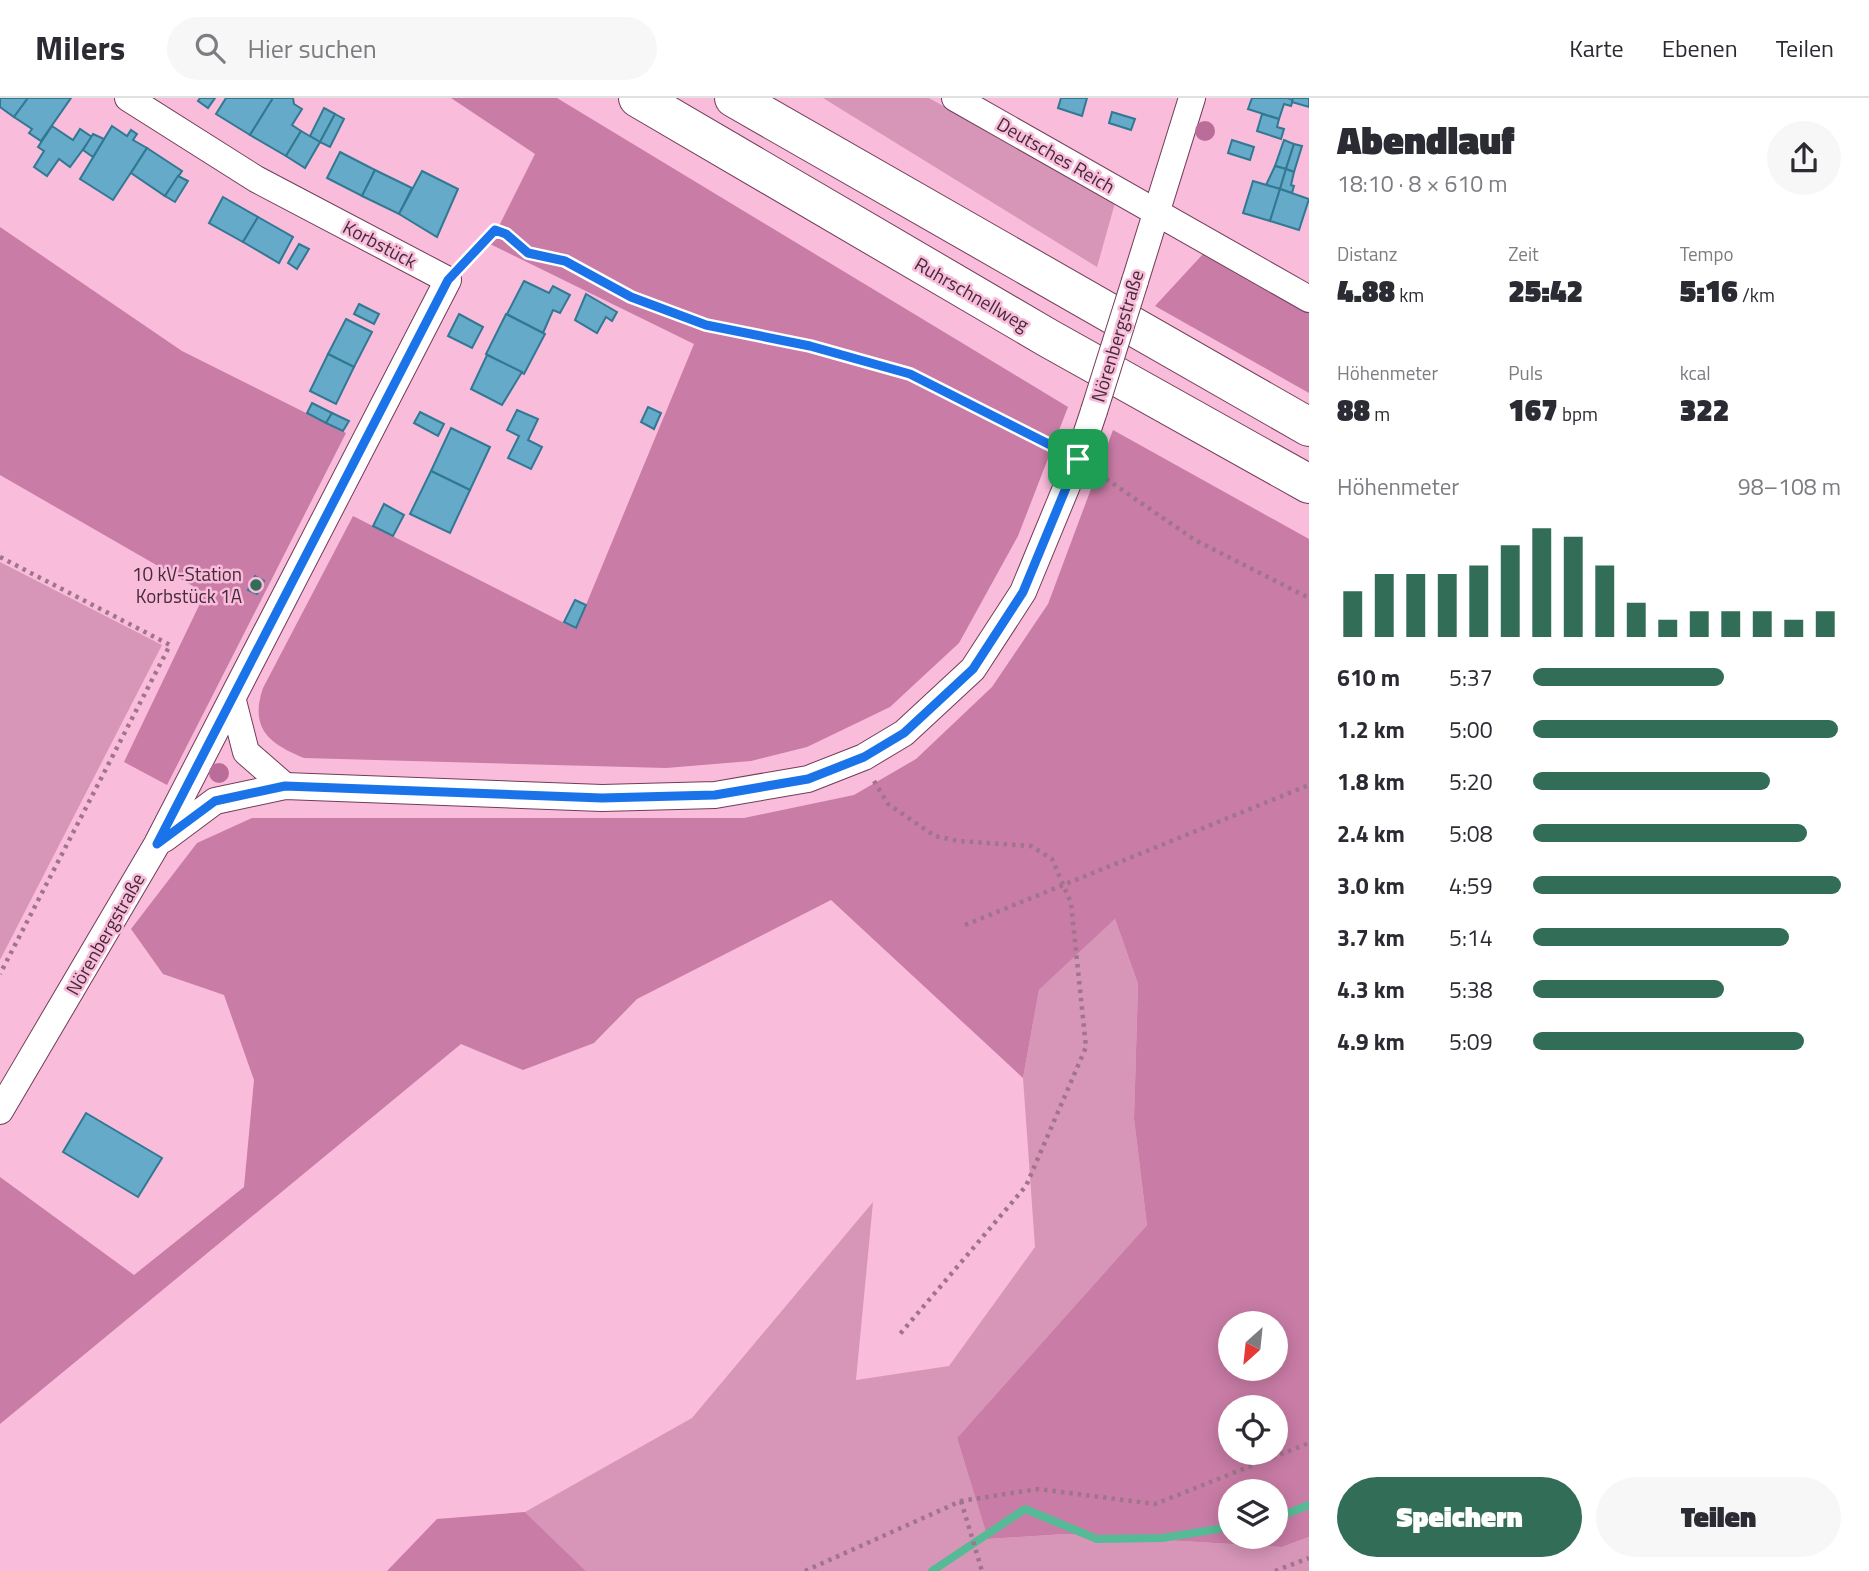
<!DOCTYPE html>
<html lang="de">
<meta charset="utf-8">
<style>
:root{--surface:#fff;--page:#f7f7f7;--text:#2b2b33;--muted:#7c7c81;--line:#e1e1e2;--accent:#326d57}
body{margin:0;font-family:"Titillium Web",sans-serif;background:var(--page);color:var(--text);height:100vh;display:flex;flex-direction:column;font-size:26px;white-space:nowrap}
*{box-sizing:border-box;margin:0}
p{font-size:23px;color:var(--muted)}
.icon{flex:none;width:38px;height:38px;fill:none;stroke:currentColor;stroke-width:2;stroke-linecap:round;stroke-linejoin:round}
.map{position:relative;flex:1;overflow:hidden}
.details{display:flex;flex-direction:column;background:var(--surface);width:560px}
.details>*{flex:none}
.needle{width:46px;rotate:207deg}
.controls{position:absolute;left:1218px;top:1213px;display:grid;gap:14px}
.controls a{display:grid;place-items:center;width:70px;height:70px;border-radius:50%;background:var(--surface);box-shadow:0 4px 18px #0003;font-size:35px}
.pin{position:absolute;display:grid;place-items:center;width:60px;height:60px;color:#fff;margin:-30px;border-radius:14px;box-shadow:0 4px 10px #0006}
.round{display:grid;place-items:center;flex:none;width:74px;height:74px;border-radius:37px;background:var(--page)}
.head{display:flex;align-items:center;justify-content:space-between;height:119px;padding:0 28px}
h1{font-size:38px;font-weight:800;line-height:52px}
.stats{display:grid;grid-template-columns:repeat(3,1fr);gap:10px;height:119px;padding:7px 28px}
.stats div{display:grid;align-content:center}
.stats b{font-size:30px;font-weight:800}
.stats small{font-size:19px;font-weight:400}
.stats p{font-size:19px}
.chart{height:196px;padding:14px 28px}
.chart p{display:flex;justify-content:space-between}
.chart svg{width:100%;height:126px;margin-top:7px;stroke:var(--accent);stroke-width:6}
.button{display:flex;gap:14px;margin-top:auto;padding:14px 28px}
.button a{flex:1;height:80px;border-radius:42px;background:var(--accent);color:#fff;font-size:28px;font-weight:800;line-height:80px;text-align:center}
.button a+a{background:var(--page);color:var(--text)}
ul{padding:0 28px;list-style:none;font-size:23px}
li{display:grid;grid-template-columns:112px 84px 1fr;align-items:center;height:52px}
li i{height:18px;border-radius:9px;background:var(--accent)}
header{display:flex;align-items:center;gap:42px;box-sizing:border-box;height:98px;padding:0 35px;background:var(--surface);border-bottom:2px solid var(--line)}
header strong{font-size:33px}
nav{display:flex;gap:38px;margin-inline-start:auto;font-size:24px}
.search{width:490px;height:63px;background:var(--page);display:flex;align-items:center;gap:18px;box-sizing:border-box;padding:0 24px;border-radius:38px;color:var(--muted);font-size:26px}
main{display:flex;flex:1;min-height:0}
.map>svg:first-child{display:block}
.green{fill:#d796b8}
.forest{fill:#c97ca6;fill-rule:evenodd}
.lines{fill:none;stroke-linecap:round;stroke-linejoin:round}
.stream{stroke:#57ba96;stroke-width:8}
.building{fill:#65aac8;stroke:#317893;stroke-width:2}
.street-casing{stroke:#703d59;stroke-width:28}
.highway-casing{stroke:#703d59;stroke-width:40}
.path{stroke:#a0758b;stroke-width:4.5;stroke-dasharray:3.5 5;stroke-linecap:butt}
.street{stroke:#fff;stroke-width:26}
.highway{stroke:#fff;stroke-width:38}
.street-bridge-casing{stroke:#703d59;stroke-width:28;stroke-linecap:butt}
.street-bridge{stroke:#fff;stroke-width:26}
.tree{fill:#bb6d9a}
.route-casing{stroke:#fff;stroke-width:14}
.route{stroke:#1a73e8;stroke-width:9}
.poi-dot{fill:#326d57;stroke:#fabcdb;stroke-width:2.5}
.labels{text-anchor:middle;stroke-width:5;stroke-linejoin:round;paint-order:stroke}
.street-label{font-size:19px;fill:#442c39;stroke:#fabcdb}
.poi-label{font-size:19px;fill:#442c39;stroke:#fabcdb;text-anchor:end}
</style>
<header>
<strong>Milers</strong>
<div class="search"><svg class="icon" aria-label="search" viewBox="0 0 24 24"><circle cx="10" cy="10" r="6"/><path d="M15 15l6 6"/></svg>Hier suchen</div>
<nav><a>Karte</a><a>Ebenen</a><a>Teilen</a></nav>
</header>
<main>
<div class="map">
<svg width="1309" height="1473" viewBox="0 0 1309 1473">
<rect width="100%" height="100%" fill="#fabcdb"/>
<g class="green">
<path d="M 823,0 L 929,0 L 1115,105 L 1097,169 Z"/>
<path d="M 0,464 L 162,547 L 0,862 Z"/>
<path d="M 1115,821 L 1138,886 L 1134,1021 L 1147,1127 L 957,1340 L 988,1441 L 1065,1436 L 1282,1449 L 1309,1439 L 1309,1473 L 586,1473 L 525,1414 L 692,1320 L 873,1104 L 856,1282 L 949,1268 L 1035,1149 L 1023,980 L 1039,892 Z"/>
</g>
<g class="forest">
<path d="M 451,0 L 557,0 L 1068,309 L 1018,438 L 959,545 L 890,609 L 807,649 L 751,663 L 666,670 L 304,660 C 270,646 249,631 263,590 L 353,418 L 576,531 L 694,246 L 490,146 L 535,56 Z"/>
<path d="M 0,129 L 182,253 L 346,335 L 167,687 L 124,664 L 205,495 L 0,377 Z"/>
<path d="M 1203,156 L 1309,210 L 1309,295 L 1155,208 Z"/>
<path d="M 1113,332 L 1309,441 L 1309,1439 L 1282,1449 L 1065,1436 L 988,1441 L 957,1340 L 1147,1127 L 1134,1021 L 1138,886 L 1115,821 L 1039,892 L 1023,980 L 831,802 L 637,901 L 594,945 L 523,972 L 461,946 L 0,1326 L 0,1079 L 134,1177 L 244,1089 L 254,982 L 224,897 L 163,876 L 131,831 L 197,745 L 252,720 L 744,720 L 854,697 L 916,661 L 992,589 L 1048,506 ZM 1230,1225 L 1276,1225 L 1276,1270 L 1230,1270 ZM 1230,1309 L 1276,1309 L 1276,1354 L 1230,1354 ZM 1230,1393 L 1276,1393 L 1276,1438 L 1230,1438 Z"/>
<path d="M 525,1414 L 586,1473 L 387,1473 L 437,1421 Z"/>
</g>
<g class="lines">
<g class="stream">
<path d="M 1276,1420 L 1309,1407"/>
<path d="M 932,1473 L 1025,1411 L 1097,1441 L 1162,1440 L 1230,1429"/>
</g>
</g>
<g class="building">
<path d="M 0,0 L 28,0 L 14,19 L 0,9 Z"/>
<path d="M 28,0 L 71,0 L 41,43 L 29,35 L 32,31 L 14,19 Z"/>
<path d="M 200,0 L 215,0 L 208,10 L 198,3 Z"/>
<path d="M 226,0 L 273,0 L 250,37 L 216,16 Z"/>
<path d="M 273,0 L 293,0 L 294,6 L 302,11 L 292,27 L 301,33 L 286,58 L 250,37 Z"/>
<path d="M 1061,0 L 1087,0 L 1082,18 L 1058,10 Z"/>
<path d="M 1252,0 L 1288,0 L 1293,2 L 1291,8 L 1284,6 L 1279,21 L 1248,11 Z"/>
<path d="M 1293,0 L 1309,0 L 1309,9 L 1292,4 Z"/>
<path d="M 324,10 L 335,16 L 320,44 L 310,38 Z"/>
<path d="M 1112,14 L 1135,21 L 1131,32 L 1109,25 Z"/>
<path d="M 335,16 L 344,21 L 330,49 L 320,44 Z"/>
<path d="M 1262,16 L 1279,21 L 1277,29 L 1284,31 L 1281,41 L 1257,33 Z"/>
<path d="M 52,28 L 73,42 L 80,31 L 92,39 L 70,69 L 59,61 L 47,78 L 34,69 L 44,53 L 38,49 Z"/>
<path d="M 112,28 L 127,38 L 131,32 L 137,36 L 133,42 L 147,50 L 113,102 L 80,81 Z"/>
<path d="M 301,33 L 320,44 L 305,70 L 286,58 Z"/>
<path d="M 93,36 L 104,41 L 93,59 L 83,52 Z"/>
<path d="M 1232,42 L 1254,49 L 1250,62 L 1228,55 Z"/>
<path d="M 1284,42 L 1294,46 L 1286,71 L 1275,68 Z"/>
<path d="M 1294,46 L 1302,48 L 1294,74 L 1286,71 Z"/>
<path d="M 147,50 L 182,73 L 165,98 L 131,75 Z"/>
<path d="M 340,54 L 375,72 L 362,98 L 327,80 Z"/>
<path d="M 1275,68 L 1286,71 L 1280,91 L 1266,87 Z"/>
<path d="M 1286,71 L 1294,74 L 1291,87 L 1294,88 L 1292,95 L 1280,91 Z"/>
<path d="M 375,72 L 412,90 L 399,116 L 362,98 Z"/>
<path d="M 422,73 L 458,91 L 437,139 L 399,116 Z"/>
<path d="M 178,78 L 188,83 L 175,104 L 165,98 Z"/>
<path d="M 1253,83 L 1280,91 L 1270,123 L 1243,115 Z"/>
<path d="M 1280,91 L 1309,101 L 1299,132 L 1270,123 Z"/>
<path d="M 223,99 L 258,119 L 243,144 L 209,125 Z"/>
<path d="M 258,119 L 293,139 L 279,165 L 243,144 Z"/>
<path d="M 299,146 L 309,151 L 297,171 L 288,165 Z"/>
<path d="M 524,183 L 549,195 L 553,188 L 570,197 L 560,215 L 553,212 L 543,235 L 507,216 Z"/>
<path d="M 586,196 L 617,214 L 612,223 L 606,219 L 597,235 L 575,222 Z"/>
<path d="M 359,206 L 379,216 L 374,226 L 354,216 Z"/>
<path d="M 459,216 L 483,229 L 472,250 L 448,238 Z"/>
<path d="M 506,216 L 545,236 L 524,276 L 486,256 Z"/>
<path d="M 346,221 L 372,234 L 354,269 L 328,256 Z"/>
<path d="M 328,256 L 354,269 L 336,306 L 310,293 Z"/>
<path d="M 487,257 L 522,274 L 502,307 L 471,291 Z"/>
<path d="M 312,305 L 332,315 L 326,325 L 307,315 Z"/>
<path d="M 648,309 L 661,315 L 654,331 L 641,324 Z"/>
<path d="M 517,312 L 538,321 L 528,342 L 542,349 L 531,371 L 508,360 L 519,338 L 507,332 Z"/>
<path d="M 420,314 L 444,326 L 438,338 L 414,325 Z"/>
<path d="M 332,315 L 349,323 L 343,333 L 326,325 Z"/>
<path d="M 451,330 L 490,349 L 470,392 L 431,373 Z"/>
<path d="M 431,373 L 470,392 L 450,435 L 410,416 Z"/>
<path d="M 384,406 L 404,417 L 393,438 L 373,428 Z"/>
<path d="M 255,478 L 264,483 L 257,496 L 248,492 Z"/>
<path d="M 575,502 L 586,507 L 576,530 L 564,524 Z"/>
<path d="M 86,1015 L 162,1060 L 138,1099 L 63,1054 Z"/>
</g>
<g class="lines">
<g class="street-casing">
<g id="street">
<path d="M 955,0 L 1309,201"/>
<path d="M 1135,183 L 1192,0"/>
<path d="M 233,603 L 246,654 L 285,688"/>
<path d="M 164,741 L 215,703 L 285,688 L 602,700 L 715,697 L 808,681 L 864,659 L 904,635 L 973,571 L 1023,494 L 1078,361 L 1094,313"/>
<path d="M 0,1013 L 157,746 L 448,182 L 256,81 L 128,0"/>
</g>
</g>
<g class="highway-casing">
<g id="highway">
<path d="M 638,0 L 1048,240 L 1309,386"/>
<path d="M 734,0 L 1309,329"/>
</g>
</g>
<g class="path">
<path d="M 464,165 L 495,132 L 506,136 L 529,155 L 565,163 L 631,199 L 706,227 L 810,248 L 910,276 L 1056,350"/>
<path d="M 1099,376 L 1195,442 L 1309,500"/>
<path d="M 0,459 L 170,547 L 0,876"/>
<path d="M 874,683 L 888,706 L 935,738 L 958,743 L 1031,748 L 1052,761 L 1071,805 L 1086,949 L 1026,1088 L 900,1236"/>
<path d="M 965,827 L 1309,687"/>
<path d="M 961,1403 L 982,1473"/>
<path d="M 805,1473 L 961,1403 L 1038,1391 L 1155,1406 L 1309,1345"/>
<path d="M 1275,1473 L 1309,1460"/>
</g>
<use href="#street" class="street"/>
<use href="#highway" class="highway"/>
<g class="street-bridge-casing">
<path id="street-bridge" d="M 1094,313 L 1135,183"/>
</g>
<use href="#street-bridge" class="street-bridge"/>
</g>
<g class="tree">
<circle cx="1205" cy="33" r="10"/>
<circle cx="219" cy="675" r="10"/>
</g>
<g class="lines">
<g class="route-casing">
<path id="route" d="M 495,132 L 506,136 L 528,155 L 565,163 L 631,199 L 706,227 L 810,248 L 910,276 L 1078,361 L 1023,494 L 973,571 L 904,635 L 864,659 L 808,681 L 715,697 L 602,700 L 285,688 L 215,703 L 157,746 L 448,182 Z"/>
</g>
<use href="#route" class="route"/>
</g>
<circle class="poi-dot" cx="256" cy="487" r="7"/>
<g class="labels">
<g class="street-label">
<text transform="translate(1056 57) rotate(30)" y="7">Deutsches Reich</text>
<text transform="translate(380 146) rotate(28)" y="7">Korbstück</text>
<text transform="translate(972 196) rotate(30)" y="7">Ruhrschnellweg</text>
<text transform="translate(1117 238) rotate(-73)" y="7">Nörenbergstraße</text>
<text transform="translate(105 836) rotate(-60)" y="7">Nörenbergstraße</text>
</g>
<g class="poi-label">
<text x="242" y="483">10 kV-Station<tspan x="242" dy="22">Korbstück 1A</tspan></text>
</g>
</g>
</svg>
<div class="controls">
<a><svg class="needle" viewBox="-14 -14 28 28"><path d="M0-13l5 13h-10z" fill="#e53935"/><path d="M0 13l5-13h-10z" fill="#7c7c81"/></svg></a>
<a><svg class="icon" aria-label="locate" viewBox="0 0 24 24"><circle cx="12" cy="12" r="6"/><path d="M12 2v4M12 18v4M2 12h4M18 12h4"/></svg></a>
<a><svg class="icon" aria-label="layers" viewBox="0 0 24 24"><path d="M12 4l9 5-9 5-9-5zM3 14l9 5 9-5"/></svg></a>
</div>
<div class="pin" style="left:1078px;top:361px;background:#1e9e55"><svg class="icon" aria-label="arrive" viewBox="0 0 24 24"><path d="M6 21V4h12l-3 4 3 4H6"/></svg></div>
</div>
<section class="details">
<div class="head"><div><h1>Abendlauf</h1><p>18:10 · 8 × 610 m</p></div><a class="round"><svg class="icon" aria-label="share" viewBox="0 0 24 24"><path d="M12 15V3M7 8l5-5 5 5M5 13v7h14v-7"/></svg></a></div>
<div class="stats">
<div><p>Distanz</p><b>4.88<small> km</small></b></div>
<div><p>Zeit</p><b>25:42</b></div>
<div><p>Tempo</p><b>5:16<small> /km</small></b></div>
</div>
<div class="stats">
<div><p>Höhenmeter</p><b>88<small> m</small></b></div>
<div><p>Puls</p><b>167<small> bpm</small></b></div>
<div><p>kcal</p><b>322</b></div>
</div>
<div class="chart"><p><span>Höhenmeter</span>98–108 m</p>
<svg viewBox="0 0 160 44" preserveAspectRatio="none"><path d="M5 44V28M15 44V22M25 44V22M35 44V22M45 44V19M55 44V12M65 44V6M75 44V9M85 44V19M95 44V32M105 44V38M115 44V35M125 44V35M135 44V35M145 44V38M155 44V35"/></svg>
</div>
<ul>
<li><b>610 m</b>5:37<i style="width:62%"></i></li>
<li><b>1.2 km</b>5:00<i style="width:99%"></i></li>
<li><b>1.8 km</b>5:20<i style="width:77%"></i></li>
<li><b>2.4 km</b>5:08<i style="width:89%"></i></li>
<li><b>3.0 km</b>4:59<i style="width:100%"></i></li>
<li><b>3.7 km</b>5:14<i style="width:83%"></i></li>
<li><b>4.3 km</b>5:38<i style="width:62%"></i></li>
<li><b>4.9 km</b>5:09<i style="width:88%"></i></li>
</ul>
<div class="button"><a>Speichern</a><a>Teilen</a></div>
</section>
</main>
